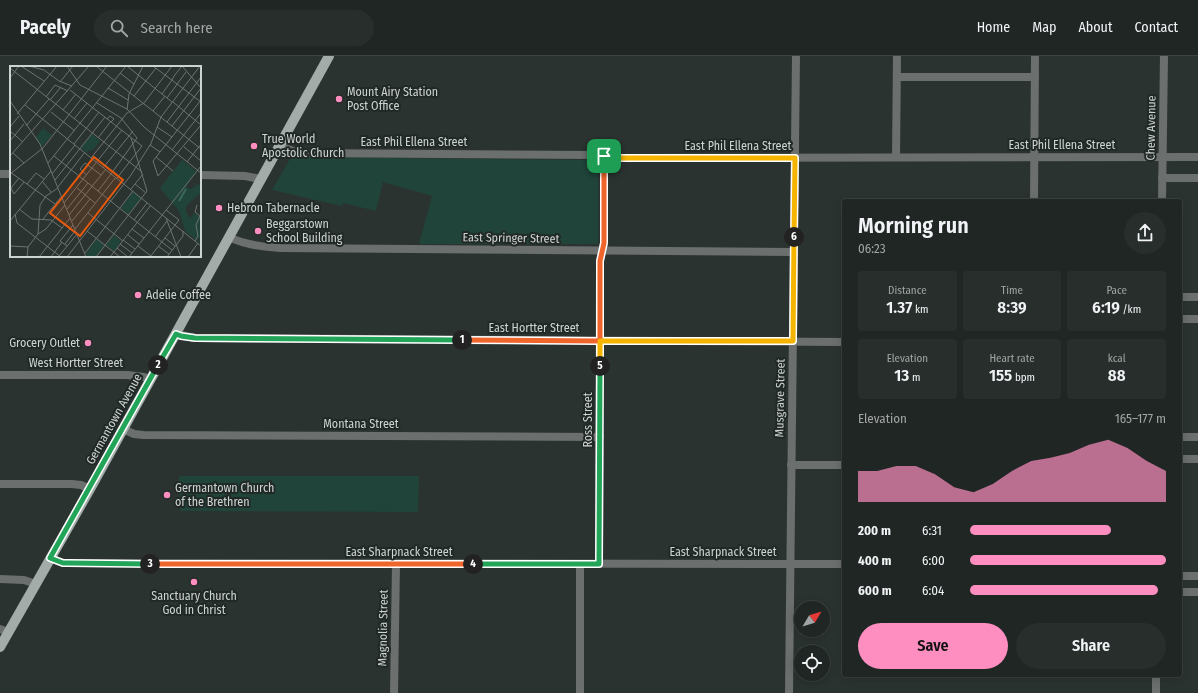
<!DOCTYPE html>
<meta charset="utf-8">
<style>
:root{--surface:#202624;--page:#282e2c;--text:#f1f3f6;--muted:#a2a5a6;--line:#3d4341;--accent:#fd8ebf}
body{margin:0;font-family:"Fira Sans Condensed",sans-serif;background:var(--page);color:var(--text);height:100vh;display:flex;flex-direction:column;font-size:15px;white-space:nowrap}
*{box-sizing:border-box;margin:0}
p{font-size:13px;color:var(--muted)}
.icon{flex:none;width:22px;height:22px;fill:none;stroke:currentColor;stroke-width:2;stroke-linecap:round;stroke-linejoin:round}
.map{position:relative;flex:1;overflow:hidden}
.details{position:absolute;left:842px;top:143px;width:340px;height:478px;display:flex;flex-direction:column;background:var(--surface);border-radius:4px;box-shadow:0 2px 10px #0003,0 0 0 1px var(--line)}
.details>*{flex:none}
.needle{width:26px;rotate:52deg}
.tools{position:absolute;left:794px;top:545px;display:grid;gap:8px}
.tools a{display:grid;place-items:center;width:36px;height:36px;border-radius:50%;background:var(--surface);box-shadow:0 2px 10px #0003,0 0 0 1px var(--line);font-size:20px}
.pin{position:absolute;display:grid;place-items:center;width:34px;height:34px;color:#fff;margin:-17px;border-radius:8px;box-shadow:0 2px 6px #0006}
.km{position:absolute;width:20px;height:20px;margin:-10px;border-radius:50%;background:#222;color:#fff;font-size:11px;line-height:20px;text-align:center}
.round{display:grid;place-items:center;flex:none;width:42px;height:42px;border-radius:21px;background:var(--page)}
.overview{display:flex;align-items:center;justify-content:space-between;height:68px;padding:0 16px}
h1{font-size:22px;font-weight:600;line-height:30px}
.figures{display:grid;grid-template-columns:repeat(3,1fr);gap:6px;height:68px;padding:4px 16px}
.figures div{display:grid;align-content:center;border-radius:4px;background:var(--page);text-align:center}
.figures b{font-size:17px;font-weight:600}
.figures small{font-size:11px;font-weight:400}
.figures p{font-size:11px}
.chart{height:112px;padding:8px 16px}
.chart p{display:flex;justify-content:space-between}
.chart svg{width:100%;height:72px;margin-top:4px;fill:var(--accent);opacity:.7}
.button{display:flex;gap:8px;margin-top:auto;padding:8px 16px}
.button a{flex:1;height:46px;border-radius:24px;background:var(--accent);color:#111;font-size:16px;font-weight:600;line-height:46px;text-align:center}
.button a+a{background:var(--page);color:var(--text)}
ul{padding:0 16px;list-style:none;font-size:13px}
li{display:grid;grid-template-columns:64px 48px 1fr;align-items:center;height:30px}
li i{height:10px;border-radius:5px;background:var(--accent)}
header{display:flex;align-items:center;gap:24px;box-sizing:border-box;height:56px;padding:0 20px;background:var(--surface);border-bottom:1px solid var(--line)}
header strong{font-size:19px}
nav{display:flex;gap:22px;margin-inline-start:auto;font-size:14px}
.search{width:280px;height:36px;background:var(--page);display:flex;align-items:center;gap:10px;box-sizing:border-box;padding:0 14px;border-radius:22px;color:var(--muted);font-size:15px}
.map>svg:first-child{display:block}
.green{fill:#20443a}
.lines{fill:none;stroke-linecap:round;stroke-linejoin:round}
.minor{stroke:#6b6f6e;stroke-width:8}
.tertiary{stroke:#6b6f6e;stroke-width:8}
.primary{stroke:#a4aca9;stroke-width:10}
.split-1-casing{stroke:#fff;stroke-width:8}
.split-2-casing{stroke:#fff;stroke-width:8}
.split-3-casing{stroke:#fff;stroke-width:8}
.split-4-casing{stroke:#fff;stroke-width:8}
.split-5-casing{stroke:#fff;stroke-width:8}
.split-6-casing{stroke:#fff;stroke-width:8}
.split-7-casing{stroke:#fff;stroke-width:8}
.split-1{stroke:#f0652b;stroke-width:5}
.split-2{stroke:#22a559;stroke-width:5}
.split-3{stroke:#22a559;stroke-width:5}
.split-4{stroke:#f0652b;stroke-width:5}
.split-5{stroke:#22a559;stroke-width:5}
.split-6{stroke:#f5b400;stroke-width:5}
.split-7{stroke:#f5b400;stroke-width:5}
.poi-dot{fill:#fd8ebf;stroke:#212927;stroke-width:1.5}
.labels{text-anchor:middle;stroke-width:4;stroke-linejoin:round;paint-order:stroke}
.poi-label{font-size:12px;fill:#cdd3d1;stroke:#212927;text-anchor:start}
.street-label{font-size:12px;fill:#cdd3d1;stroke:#212927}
.inset-river{fill:none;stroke:#3a675a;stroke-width:2}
.inset-road{fill:none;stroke:#6c7370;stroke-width:1}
.view{fill:#e8590c;fill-opacity:0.15;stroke:#e8590c;stroke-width:2}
.inset-edge{fill:none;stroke:#cdd3d1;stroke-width:2}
</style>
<header>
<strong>Pacely</strong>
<div class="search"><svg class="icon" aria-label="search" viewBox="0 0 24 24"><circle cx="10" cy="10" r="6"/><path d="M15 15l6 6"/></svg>Search here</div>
<nav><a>Home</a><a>Map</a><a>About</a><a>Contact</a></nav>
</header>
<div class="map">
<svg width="1198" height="637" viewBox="0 0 1198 637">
<rect width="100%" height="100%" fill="#2b3330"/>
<g class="green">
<path d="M 291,101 L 596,104 L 598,108 L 598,188 L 419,188 L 432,140 L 383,126 L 376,155 L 343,147 L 342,150 L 272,134 Z"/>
<path d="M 179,420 L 419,420 L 418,456 L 180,455 Z"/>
</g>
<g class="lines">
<g class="minor">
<path d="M 897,21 L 1035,21"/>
<path d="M 280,90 L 298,97 L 596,99 L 614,102 L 1198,101"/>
<path d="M 896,101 L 897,0"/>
<path d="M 0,118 L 11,118"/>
<path d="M 200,119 L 245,120 L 261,123"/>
<path d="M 1162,122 L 1198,122"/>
<path d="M 1034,145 L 1035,0"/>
<path d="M 229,181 C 245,189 262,191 280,192 L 794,196"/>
<path d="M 1180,241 L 1198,241"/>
<path d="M 1180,263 L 1198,263"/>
<path d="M 176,278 L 195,282 L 844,286"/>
<path d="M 0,319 L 127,319 L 144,321 L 151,323"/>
<path d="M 123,373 L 134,378 L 143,379 L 600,381"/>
<path d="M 1180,381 L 1198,381"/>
<path d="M 1180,403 L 1198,403"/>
<path d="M 791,409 L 844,409"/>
<path d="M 0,428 L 72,428 L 81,429 L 90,433"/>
<path d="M 50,502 L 63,507 L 68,507 L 844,508"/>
<path d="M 599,508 L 600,205 L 604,187 L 604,100"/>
<path d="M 1180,520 L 1198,520"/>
<path d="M 0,523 L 24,524 L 36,528"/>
<path d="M 1180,536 L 1198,536"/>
<path d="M 0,573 L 8,576"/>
<path d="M 394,637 L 396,508"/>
<path d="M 580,637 L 580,508"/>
<path d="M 789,637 L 796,0"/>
</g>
<g class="tertiary">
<path d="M 1162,145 L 1164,0"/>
<path d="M 1156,637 L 1156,619"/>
</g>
<path class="primary" d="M 0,591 L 90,433 L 329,0"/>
</g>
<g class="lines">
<g class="split-1-casing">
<path id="split-1" d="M 462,284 L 600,285 L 600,205 L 604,187 L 604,100"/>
</g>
<g class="split-2-casing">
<path id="split-2" d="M 158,309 L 176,278 L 181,280 L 195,282 L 462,284"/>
</g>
<g class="split-3-casing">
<path id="split-3" d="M 150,508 L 68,507 L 63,507 L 50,502 L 158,309"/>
</g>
<g class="split-4-casing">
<path id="split-4" d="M 150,508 L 473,508"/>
</g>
<g class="split-5-casing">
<path id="split-5" d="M 473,508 L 599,508 L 600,310"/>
</g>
<g class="split-6-casing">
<path id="split-6" d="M 600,310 L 600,285 L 793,285 L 794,181"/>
</g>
<g class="split-7-casing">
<path id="split-7" d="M 604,100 L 614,102 L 795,102 L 794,181"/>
</g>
<use href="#split-1" class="split-1"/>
<use href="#split-2" class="split-2"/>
<use href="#split-3" class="split-3"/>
<use href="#split-4" class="split-4"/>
<use href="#split-5" class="split-5"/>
<use href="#split-6" class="split-6"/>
<use href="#split-7" class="split-7"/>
</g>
<g class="poi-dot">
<circle cx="339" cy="43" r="4"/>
<circle cx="254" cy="90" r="4"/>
<circle cx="219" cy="152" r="4"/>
<circle cx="258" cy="175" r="4"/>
<circle cx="138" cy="239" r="4"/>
<circle cx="88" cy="287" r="4"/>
<circle cx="167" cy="439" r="4"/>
<circle cx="194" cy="526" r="4"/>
</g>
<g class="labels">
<g class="poi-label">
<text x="347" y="40">Mount Airy Station<tspan x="347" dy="14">Post Office</tspan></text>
<text x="262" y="87">True World<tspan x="262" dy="14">Apostolic Church</tspan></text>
<text x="227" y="156">Hebron Tabernacle</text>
<text x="266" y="172">Beggarstown<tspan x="266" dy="14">School Building</tspan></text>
<text x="146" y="243">Adelie Coffee</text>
<text x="80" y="291" text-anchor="end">Grocery Outlet</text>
<text x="175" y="436">Germantown Church<tspan x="175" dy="14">of the Brethren</tspan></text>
<text x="194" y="544" text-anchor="middle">Sanctuary Church<tspan x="194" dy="14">God in Christ</tspan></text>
</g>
<g class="street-label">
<text transform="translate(1151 72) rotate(-89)" y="4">Chew Avenue</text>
<text x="414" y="90">East Phil Ellena Street</text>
<text x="1062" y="93">East Phil Ellena Street</text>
<text x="738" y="94">East Phil Ellena Street</text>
<text transform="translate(511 182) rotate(1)" y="4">East Springer Street</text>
<text x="534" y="276">East Hortter Street</text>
<text x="76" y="311">West Hortter Street</text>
<text transform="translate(780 342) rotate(-89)" y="4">Musgrave Street</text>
<text transform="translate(114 363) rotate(-61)" y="4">Germantown Avenue</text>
<text transform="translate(588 364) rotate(-90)" y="4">Ross Street</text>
<text x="361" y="372">Montana Street</text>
<text x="399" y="500">East Sharpnack Street</text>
<text x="723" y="500">East Sharpnack Street</text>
<text transform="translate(383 572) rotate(-89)" y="4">Magnolia Street</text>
</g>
</g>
<g transform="translate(10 10)">
<rect width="191" height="191" fill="#2b3330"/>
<path d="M 33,62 L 42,69 L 32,81 L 26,71 ZM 82,68 L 90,75 L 82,85 L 79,84 L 77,87 L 71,82 ZM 172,94 L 186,105 L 176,121 L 181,123 L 188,118 L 191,120 L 191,126 L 176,140 L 176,146 L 180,152 L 184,147 L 189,150 L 191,146 L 191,171 L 188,173 L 190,177 L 175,165 L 169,145 L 150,122 ZM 123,126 L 131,132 L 118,148 L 111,142 ZM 104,169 L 111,175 L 104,185 L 96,179 ZM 86,173 L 94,179 L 86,191 L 77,191 L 76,187 Z" fill="#20443a"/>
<path class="inset-river" d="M 169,135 L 176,123"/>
<path class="inset-road" d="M 11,0 L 34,15M 19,0 L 34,4 L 49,15 L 62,20M 57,0 L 70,19 L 117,43 L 134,61 L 191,107M 86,0 L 191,83M 117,0 L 162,36M 143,0 L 191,36M 0,2 L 132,106M 110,7 L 124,18M 0,12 L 9,0M 162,14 L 164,10 L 172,0 L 191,22M 50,16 L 63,0M 98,22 L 118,34M 60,24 L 132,80 L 107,112M 152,28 L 162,14M 124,30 L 146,2M 36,31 L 45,19 L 58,25M 157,32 L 176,6M 40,34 L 51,21M 191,34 L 143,95 L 148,110 L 191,59M 0,35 L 30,78 L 76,191M 163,36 L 191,59M 87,37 L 111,52 L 127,72 L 101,108M 15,39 L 191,180M 53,44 L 66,28M 117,44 L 119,28 L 133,0M 143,45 L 155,30M 41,46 L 65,65M 7,48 L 47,0M 64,53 L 77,37M 97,53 L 100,50 L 104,53 L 101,56M 157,56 L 191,11M 16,60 L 39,33M 162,60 L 191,22M 0,61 L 9,50M 147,61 L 162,71M 0,65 L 13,76M 88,72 L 101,55M 121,72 L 137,125M 0,75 L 14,58M 64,78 L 89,46M 140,79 L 150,86M 140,80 L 151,51 L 190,0M 174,81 L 191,95M 162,84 L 191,47M 3,87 L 14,97M 0,90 L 79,0M 44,90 L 162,184M 146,91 L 163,105M 81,92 L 117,47 L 134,37 L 162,0M 177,96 L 191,78M 38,97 L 116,0M 93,102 L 123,65M 0,106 L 45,138M 0,108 L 33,82 L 97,0M 42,108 L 65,79M 77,109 L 70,103 L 75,97 L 91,109M 45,114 L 95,51M 32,115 L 41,126M 17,118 L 26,107 L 34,113M 125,118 L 136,127M 0,120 L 4,128 L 14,116M 48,121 L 75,86M 1,122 L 9,112M 67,122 L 85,137M 121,123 L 133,108M 88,125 L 101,108M 54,137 L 112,64M 9,143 L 22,153 L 41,154 L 52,162M 57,143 L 78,117M 78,147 L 113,175M 5,148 L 7,157 L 51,191M 59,149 L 96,103M 156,152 L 171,191M 33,153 L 51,131M 124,154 L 137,137M 0,155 L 41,105M 62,155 L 80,133M 65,163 L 106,111M 122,163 L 134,172M 77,165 L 110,191M 28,168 L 36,163 L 55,139M 118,169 L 129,178M 145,171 L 157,155M 155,172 L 165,180M 113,174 L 125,183M 185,175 L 188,170 L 186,159 L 190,150 L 185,146 L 187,139M 55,178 L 65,165M 110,178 L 122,187M 0,180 L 18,181M 57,180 L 50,175 L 63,159M 128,180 L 141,190M 148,180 L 159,188M 107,182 L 118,191M 75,187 L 123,125M 49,190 L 67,168M 17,191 L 18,181 L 28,168 L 30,139 L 36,130 L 48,122M 29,191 L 60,152M 41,191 L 52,176M 57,191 L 121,109 L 140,79M 86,191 L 137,125M 100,191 L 141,139M 119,191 L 191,100M 140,191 L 169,154 L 156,144M 157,191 L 173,170 L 173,165M 178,191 L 188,177"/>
<path class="view" d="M 84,91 L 113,114 L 70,170 L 40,147 Z"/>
<rect width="191" height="191" class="inset-edge"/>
</g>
</svg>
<div class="tools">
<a><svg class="needle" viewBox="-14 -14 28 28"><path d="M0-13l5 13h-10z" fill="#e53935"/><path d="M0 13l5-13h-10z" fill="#a2a5a6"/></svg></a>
<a><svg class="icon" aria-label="locate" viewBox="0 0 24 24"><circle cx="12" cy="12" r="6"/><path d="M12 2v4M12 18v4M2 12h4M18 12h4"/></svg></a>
</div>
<div class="pin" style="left:604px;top:100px;background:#1e9e55"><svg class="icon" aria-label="arrive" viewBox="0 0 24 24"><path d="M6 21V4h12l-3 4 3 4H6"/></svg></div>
<b class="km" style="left:462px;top:284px">1</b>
<b class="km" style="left:158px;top:309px">2</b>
<b class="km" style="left:150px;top:508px">3</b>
<b class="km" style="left:473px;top:508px">4</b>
<b class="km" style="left:600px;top:310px">5</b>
<b class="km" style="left:794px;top:181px">6</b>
<section class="details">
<div class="overview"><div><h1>Morning run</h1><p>06:23</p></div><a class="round"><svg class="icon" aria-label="share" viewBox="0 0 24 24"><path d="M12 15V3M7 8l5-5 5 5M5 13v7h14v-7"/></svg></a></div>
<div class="figures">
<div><p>Distance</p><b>1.37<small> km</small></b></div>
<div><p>Time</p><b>8:39</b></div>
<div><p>Pace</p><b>6:19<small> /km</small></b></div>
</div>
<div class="figures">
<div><p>Elevation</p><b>13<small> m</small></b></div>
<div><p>Heart rate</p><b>155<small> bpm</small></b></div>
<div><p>kcal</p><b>88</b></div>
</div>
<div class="chart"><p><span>Elevation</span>165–177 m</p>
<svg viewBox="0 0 160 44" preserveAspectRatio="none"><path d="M0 44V25L10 25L20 22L30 22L40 27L50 35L60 38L70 33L80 25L90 19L100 17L110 14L120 9L130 6L140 11L150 19L160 25V44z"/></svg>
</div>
<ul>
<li><b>200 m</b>6:31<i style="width:72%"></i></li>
<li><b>400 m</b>6:00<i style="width:100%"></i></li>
<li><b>600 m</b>6:04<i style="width:96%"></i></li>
</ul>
<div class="button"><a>Save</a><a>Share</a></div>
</section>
</div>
